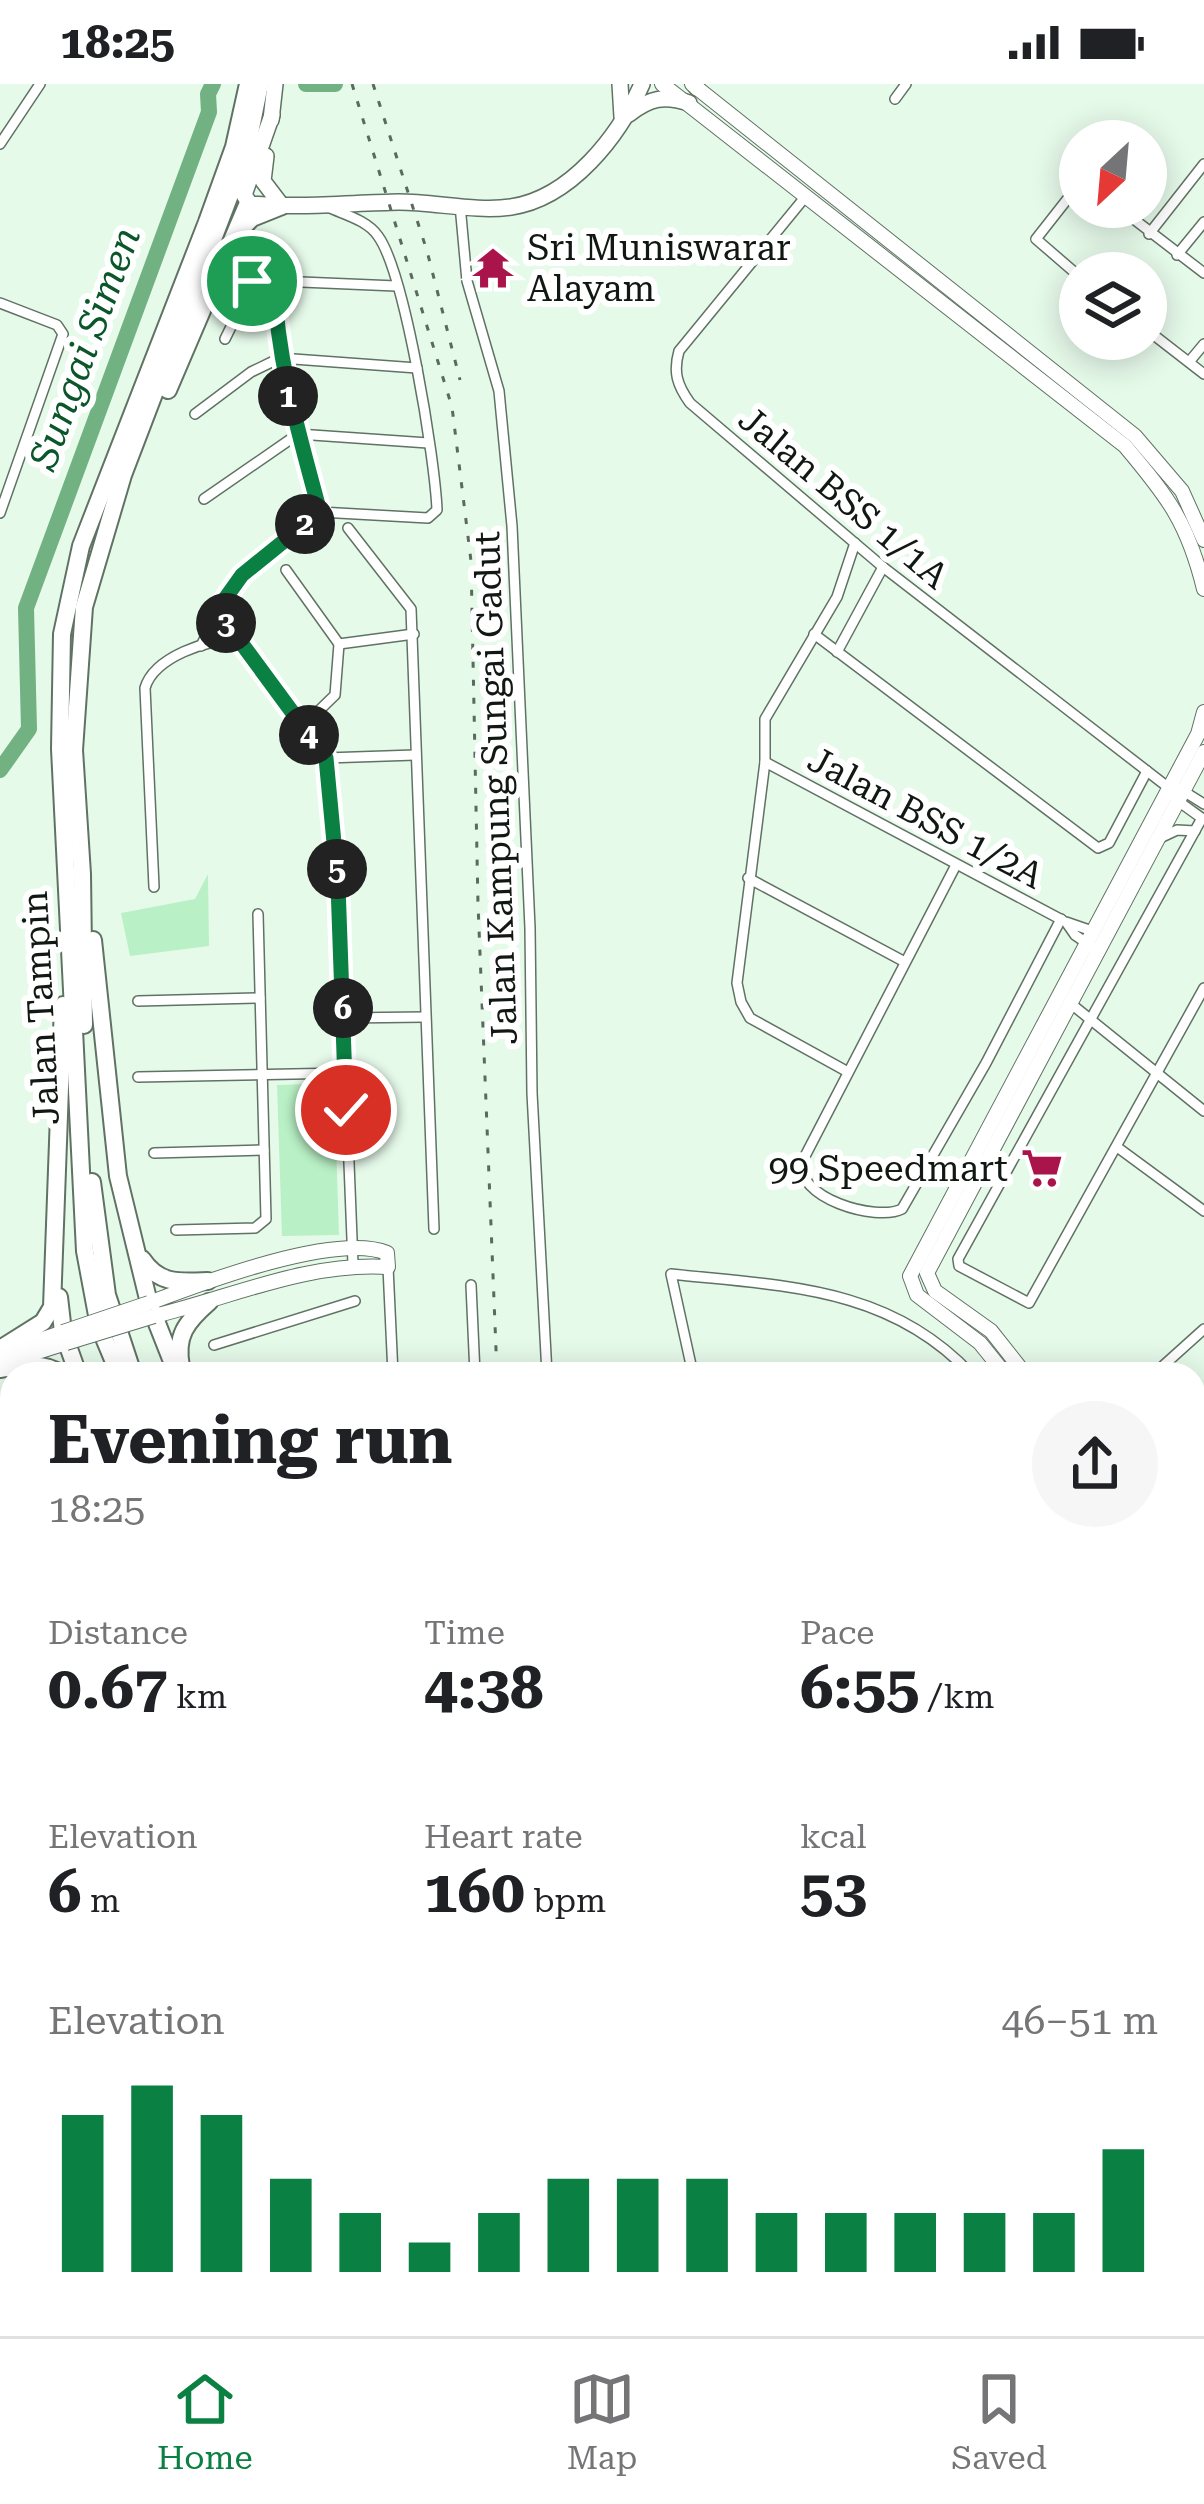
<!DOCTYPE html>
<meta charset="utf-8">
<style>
:root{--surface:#fff;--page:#f6f6f6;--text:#202124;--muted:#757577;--line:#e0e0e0;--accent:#0b8043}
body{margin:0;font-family:"Roboto Serif",serif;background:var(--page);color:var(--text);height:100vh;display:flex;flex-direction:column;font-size:45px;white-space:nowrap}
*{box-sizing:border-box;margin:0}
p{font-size:39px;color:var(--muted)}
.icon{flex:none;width:66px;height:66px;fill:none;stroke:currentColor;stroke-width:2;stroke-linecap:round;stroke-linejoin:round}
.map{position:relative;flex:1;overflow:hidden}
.sheet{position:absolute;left:0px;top:1278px;width:1206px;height:975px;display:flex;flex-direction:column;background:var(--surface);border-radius:36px 36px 0 0;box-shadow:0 6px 30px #0003}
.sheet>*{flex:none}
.needle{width:78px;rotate:206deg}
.buttons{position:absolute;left:1059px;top:36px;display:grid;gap:24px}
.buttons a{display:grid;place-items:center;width:108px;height:108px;border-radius:50%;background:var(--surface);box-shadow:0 6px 30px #0003;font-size:60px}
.pin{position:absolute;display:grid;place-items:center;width:102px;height:102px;color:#fff;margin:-51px;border:6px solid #fff;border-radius:50%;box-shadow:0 3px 12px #0007}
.km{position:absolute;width:60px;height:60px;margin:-30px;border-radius:50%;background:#222;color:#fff;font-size:33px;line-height:60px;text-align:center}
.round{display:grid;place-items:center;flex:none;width:126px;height:126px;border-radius:63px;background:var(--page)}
.summary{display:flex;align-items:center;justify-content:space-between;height:204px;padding:0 48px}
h1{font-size:66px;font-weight:700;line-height:90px}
.metrics{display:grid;grid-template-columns:repeat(3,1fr);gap:18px;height:204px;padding:12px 48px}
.metrics div{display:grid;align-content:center}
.metrics b{font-size:60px;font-weight:700}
.metrics small{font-size:33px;font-weight:400}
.metrics p{font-size:33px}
.chart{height:336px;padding:24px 48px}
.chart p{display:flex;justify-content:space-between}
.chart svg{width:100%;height:216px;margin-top:12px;stroke:var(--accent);stroke-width:6}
.status{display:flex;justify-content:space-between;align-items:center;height:84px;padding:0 60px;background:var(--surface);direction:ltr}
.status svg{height:33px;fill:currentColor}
.tab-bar{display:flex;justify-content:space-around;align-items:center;height:168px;border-top:3px solid var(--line);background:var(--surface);font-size:33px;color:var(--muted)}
.tab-bar a{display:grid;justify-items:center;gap:6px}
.tab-bar .current{color:var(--accent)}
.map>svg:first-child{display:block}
.green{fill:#b9f0c5}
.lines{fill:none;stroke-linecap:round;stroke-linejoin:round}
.river{stroke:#72b182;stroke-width:16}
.street-casing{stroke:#607264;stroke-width:12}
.secondary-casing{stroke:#607264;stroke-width:16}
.primary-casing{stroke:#607264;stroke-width:18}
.highway-casing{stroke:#607264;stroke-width:20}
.street{stroke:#fff;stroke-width:9}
.secondary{stroke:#fff;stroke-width:14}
.primary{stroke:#fff;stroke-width:15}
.highway{stroke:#fff;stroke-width:16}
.rail{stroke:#5d6960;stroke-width:3;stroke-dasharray:6 12;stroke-linecap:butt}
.secondary-bridge-casing{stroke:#607264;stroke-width:16;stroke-linecap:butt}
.secondary-bridge{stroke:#fff;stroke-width:14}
.route-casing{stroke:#fff;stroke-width:24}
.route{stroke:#0b8043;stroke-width:15}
.labels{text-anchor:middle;stroke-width:12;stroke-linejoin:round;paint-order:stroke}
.poi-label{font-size:36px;fill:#111813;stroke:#fff;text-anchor:start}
.street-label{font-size:36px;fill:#111813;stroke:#fff}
.water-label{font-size:39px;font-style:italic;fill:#0b562a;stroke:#fff}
</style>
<div class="status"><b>18:25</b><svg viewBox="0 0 49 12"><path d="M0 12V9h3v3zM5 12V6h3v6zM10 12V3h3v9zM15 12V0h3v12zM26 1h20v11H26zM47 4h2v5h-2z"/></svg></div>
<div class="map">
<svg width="1204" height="2252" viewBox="0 0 1204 2252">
<rect width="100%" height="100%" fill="#e6faea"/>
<g class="green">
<path d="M 208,790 L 209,862 L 130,872 L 121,829 L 195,815 Z"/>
<path d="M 334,999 L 339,1151 L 282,1152 L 277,1001 Z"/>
</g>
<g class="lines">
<g class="river">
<path d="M 306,0 L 335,0"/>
<path d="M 0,686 L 29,645 L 26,524 L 209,28 L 208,10 L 213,0"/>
</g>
<g class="street-casing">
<g id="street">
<path d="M 895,15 L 906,0"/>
<path d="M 0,60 L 40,0"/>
<path d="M 1080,99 L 1036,155 L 1080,193"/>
<path d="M 806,112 L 679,267 C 673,288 677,301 690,319 L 883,483 L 1169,704 L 1178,717 L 1203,735"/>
<path d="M 460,121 L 467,197 L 499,307 L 512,442 L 530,844 L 532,1009 L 547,1290"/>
<path d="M 1118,123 L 1204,189"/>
<path d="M 1149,150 L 1204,80"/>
<path d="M 1177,171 L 1204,138"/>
<path d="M 274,196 L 280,274 L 320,428"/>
<path d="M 0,219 L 57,241 L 63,250 L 0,429"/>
<path d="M 1146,245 L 1204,290"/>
<path d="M 225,255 L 254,196 L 396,202"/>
<path d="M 1189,278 L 1204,260"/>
<path d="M 195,330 L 251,288 L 280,274 L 417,284"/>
<path d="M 204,415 L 298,350 L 428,359"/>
<path d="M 348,444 L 411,525 L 434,1145"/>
<path d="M 286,486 L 339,560 L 335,611 L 302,643"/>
<path d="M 217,526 L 326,674 L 338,801 L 353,1180"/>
<path d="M 814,550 L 1098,764 L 1109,759 L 1147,687"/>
<path d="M 339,560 L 414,550"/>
<path d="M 201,562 C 232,494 262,472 320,428 L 428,434 L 437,426 C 435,375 405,189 378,152 C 368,137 346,131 330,124"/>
<path d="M 837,568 L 883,483"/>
<path d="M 326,674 L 415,671"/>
<path d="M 765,678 L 1062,836"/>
<path d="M 1180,705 L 1204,720"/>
<path d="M 1202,734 L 958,1175 L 959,1182 L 1029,1219 L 1204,904"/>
<path d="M 1160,754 L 1177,746 L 1195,747"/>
<path d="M 956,781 L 803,1076 C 792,1114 877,1138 902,1125 L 986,979 L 1061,835"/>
<path d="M 748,794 L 905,878"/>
<path d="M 154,803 L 145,604 C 154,573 208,555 237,555"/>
<path d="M 1091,862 L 1075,851 L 1066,838 L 1095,848"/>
<path d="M 138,917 L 260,914"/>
<path d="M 1070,919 L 1204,1027"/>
<path d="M 343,934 L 425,933"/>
<path d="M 848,988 L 750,934 L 741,918 L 737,899 L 765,678 L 765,635 L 837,513 L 855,459"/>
<path d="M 138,993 L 345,989"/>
<path d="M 1117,1063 L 1204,1127"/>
<path d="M 154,1069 L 264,1066"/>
<path d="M 176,1146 L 255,1144 L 266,1135 L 258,830"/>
<path d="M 388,1183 L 393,1290"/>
<path d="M 471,1201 L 475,1290"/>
<path d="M 214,1261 L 355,1217"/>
<path d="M 693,1287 L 728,1290"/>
<path d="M 693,1290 L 671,1190 C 782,1202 889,1202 971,1290"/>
<path d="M 1154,1290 L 1204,1245"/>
<path d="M 1194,1324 L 1204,1330"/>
<path d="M 1194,1365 L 1204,1356"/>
<path d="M 1194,1459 L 1204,1452"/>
<path d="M 1194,1489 L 1204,1503"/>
<path d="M 0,1490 L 12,1486"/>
<path d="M 0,1572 L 12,1568"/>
<path d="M 1194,1594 L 1204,1587"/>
<path d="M 1194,1631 L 1204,1627"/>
<path d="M 0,1659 L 12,1655"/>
<path d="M 1194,1662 L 1204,1655"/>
<path d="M 1194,1804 L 1204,1830"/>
<path d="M 0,1816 L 12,1812"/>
<path d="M 1194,1887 L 1204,1883"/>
<path d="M 0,1903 L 12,1900"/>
<path d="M 1194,1974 L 1204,1970"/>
<path d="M 0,1988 L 12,1984"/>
<path d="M 0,2046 L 12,2042"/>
<path d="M 1194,2055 L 1204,2051"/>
<path d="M 1194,2135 L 1204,2131"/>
<path d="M 1194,2159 L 1204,2188"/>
<path d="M 0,2177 L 12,2173"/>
<path d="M 138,2241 L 142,2252"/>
<path d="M 351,2241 L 352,2252"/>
<path d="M 458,2241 L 460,2252"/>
<path d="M 254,2252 L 292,2241"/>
<path d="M 619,2252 L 627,2241"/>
<path d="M 976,2252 L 993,2244"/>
</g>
</g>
<g class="secondary-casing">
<g id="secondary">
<path d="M 662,0 L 1125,362 C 1168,413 1188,439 1204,505"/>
<path d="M 692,0 L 1135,352 L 1182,407 L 1204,456"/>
<path d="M 149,1219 C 202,1199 336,1148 387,1169 L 388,1183 C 307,1178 232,1213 154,1232"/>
<path d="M 5,1268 L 63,1248"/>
<path d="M 2,1279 L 66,1259"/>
<path d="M 1005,1290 L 980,1259 L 917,1211 L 910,1192 L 1198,650 L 1204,628"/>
<path d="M 1025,1290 L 991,1247 L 935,1207 L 927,1189 L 1204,668"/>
<path d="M 1194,1533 L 1204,1547"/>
<path d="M 1194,1558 L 1204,1572"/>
</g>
</g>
<g class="primary-casing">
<g id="primary">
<path d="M 620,0 L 622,33"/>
<path d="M 694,0 L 697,4"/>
<path d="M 629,30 C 650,14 664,11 689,19"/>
<path d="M 272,31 L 244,111 L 250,120 C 299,124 350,119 399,118 C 435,118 476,128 511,123 C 571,114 619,52 642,0"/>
<path d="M 271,36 L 275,0"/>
<path d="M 266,72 L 263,97 L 282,122"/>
</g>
</g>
<g class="highway-casing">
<g id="highway">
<path d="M 242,144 L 252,134 L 282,122"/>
<path d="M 168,306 L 248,119"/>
<path d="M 93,856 L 118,1092 L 149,1219 L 177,1290"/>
<path d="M 84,941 L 82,790 L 74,666 L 84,523 L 123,391 L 246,69 L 260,0"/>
<path d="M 92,1098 L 107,1211 L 133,1290"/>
<path d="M 142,1175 C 159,1201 180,1198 208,1197"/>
<path d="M 59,1213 L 63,1248 L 78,1290"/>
<path d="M 0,1265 L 43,1238 L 52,1223 L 63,921"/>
<path d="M 181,1283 C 175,1252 186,1238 209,1218"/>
<path d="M 0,1285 C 21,1282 43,1277 61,1290"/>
<path d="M 119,1290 L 99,1242 L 85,1167 L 60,665 L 62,550 L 81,462 L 207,138 L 234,63 L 248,0"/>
<path d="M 518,2241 L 520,2252"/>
<path d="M 534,2241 L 535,2252"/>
</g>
</g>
<use href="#street" class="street"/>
<use href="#secondary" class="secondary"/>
<use href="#primary" class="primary"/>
<use href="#highway" class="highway"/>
<g class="rail">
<path d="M 352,0 L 452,323 L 471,477 L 478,820 L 497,1290"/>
<path d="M 373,0 L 427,167 L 460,296"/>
<path d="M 1109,2241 L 1115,2252"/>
</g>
<g class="secondary-bridge-casing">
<g id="secondary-bridge">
<path d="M 63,1248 L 149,1219"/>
<path d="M 66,1259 L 154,1232"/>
</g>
</g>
<use href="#secondary-bridge" class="secondary-bridge"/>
</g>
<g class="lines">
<g class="route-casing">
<path id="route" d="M 252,197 L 274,196 C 277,277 299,350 320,428 L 242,491 L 217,526 L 326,674 L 338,801 L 346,1026"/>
</g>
<use href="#route" class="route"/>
</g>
<defs>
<g id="temple-bare" transform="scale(3.24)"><path d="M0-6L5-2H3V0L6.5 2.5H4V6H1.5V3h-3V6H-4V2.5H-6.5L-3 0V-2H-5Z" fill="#a9154a" stroke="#fff" stroke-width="2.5" paint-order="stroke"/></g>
<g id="supermarket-bare" transform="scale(3.24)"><path d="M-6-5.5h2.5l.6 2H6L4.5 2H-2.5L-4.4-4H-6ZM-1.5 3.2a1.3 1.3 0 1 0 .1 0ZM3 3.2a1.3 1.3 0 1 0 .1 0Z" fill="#a9154a" stroke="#fff" stroke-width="2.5" paint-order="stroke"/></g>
</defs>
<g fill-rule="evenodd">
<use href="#temple-bare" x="493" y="184"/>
<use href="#supermarket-bare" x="1042" y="1084"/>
</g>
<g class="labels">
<g class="poi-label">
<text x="527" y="176">Sri Muniswarar<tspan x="527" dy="41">Alayam</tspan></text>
<text x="1008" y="1097" text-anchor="end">99 Speedmart</text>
</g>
<g class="street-label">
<text transform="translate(844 413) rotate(40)" y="13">Jalan BSS 1/1A</text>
<text transform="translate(495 704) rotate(-92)" y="13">Jalan Kampung Sungai Gadut</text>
<text transform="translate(926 733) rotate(28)" y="13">Jalan BSS 1/2A</text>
<text transform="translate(40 924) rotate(-93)" y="13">Jalan Tampin</text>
</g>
<g class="water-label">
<text transform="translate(84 264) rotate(-70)" y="14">Sungai Simen</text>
</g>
</g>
</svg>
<div class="buttons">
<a><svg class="needle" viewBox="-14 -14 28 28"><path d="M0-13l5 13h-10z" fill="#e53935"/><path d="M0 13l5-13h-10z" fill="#757577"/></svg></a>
<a><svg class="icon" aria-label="layers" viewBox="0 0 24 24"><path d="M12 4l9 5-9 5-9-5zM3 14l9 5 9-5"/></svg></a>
</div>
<div class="pin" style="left:252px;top:197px;background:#1e9e55"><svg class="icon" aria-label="arrive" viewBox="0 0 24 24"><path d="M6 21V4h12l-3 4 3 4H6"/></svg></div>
<div class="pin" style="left:346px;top:1026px;background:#d93025"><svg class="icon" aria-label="check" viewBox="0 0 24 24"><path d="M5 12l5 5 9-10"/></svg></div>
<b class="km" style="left:288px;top:312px">1</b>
<b class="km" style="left:305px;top:440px">2</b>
<b class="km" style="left:226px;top:539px">3</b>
<b class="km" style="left:309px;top:651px">4</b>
<b class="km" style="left:337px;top:785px">5</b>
<b class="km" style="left:343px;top:924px">6</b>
<section class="sheet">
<div class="summary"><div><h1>Evening run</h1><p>18:25</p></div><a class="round"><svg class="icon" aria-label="share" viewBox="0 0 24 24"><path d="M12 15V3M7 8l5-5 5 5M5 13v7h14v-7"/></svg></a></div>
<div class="metrics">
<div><p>Distance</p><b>0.67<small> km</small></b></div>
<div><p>Time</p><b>4:38</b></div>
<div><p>Pace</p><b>6:55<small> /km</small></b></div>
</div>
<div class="metrics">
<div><p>Elevation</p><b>6<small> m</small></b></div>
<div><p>Heart rate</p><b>160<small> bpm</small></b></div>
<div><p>kcal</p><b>53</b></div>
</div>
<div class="chart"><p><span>Elevation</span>46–51 m</p>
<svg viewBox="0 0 160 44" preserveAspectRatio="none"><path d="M5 44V12M15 44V6M25 44V12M35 44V25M45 44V32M55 44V38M65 44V32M75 44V25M85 44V25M95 44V25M105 44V32M115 44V32M125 44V32M135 44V32M145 44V32M155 44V19"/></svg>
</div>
</section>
</div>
<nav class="tab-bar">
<a class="current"><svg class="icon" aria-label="home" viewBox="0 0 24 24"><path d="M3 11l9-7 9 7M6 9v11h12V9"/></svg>Home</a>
<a><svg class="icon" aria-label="map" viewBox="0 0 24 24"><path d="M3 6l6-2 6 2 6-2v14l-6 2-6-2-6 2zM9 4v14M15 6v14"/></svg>Map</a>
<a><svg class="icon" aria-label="saved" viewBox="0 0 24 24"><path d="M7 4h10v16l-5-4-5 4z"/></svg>Saved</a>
</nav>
